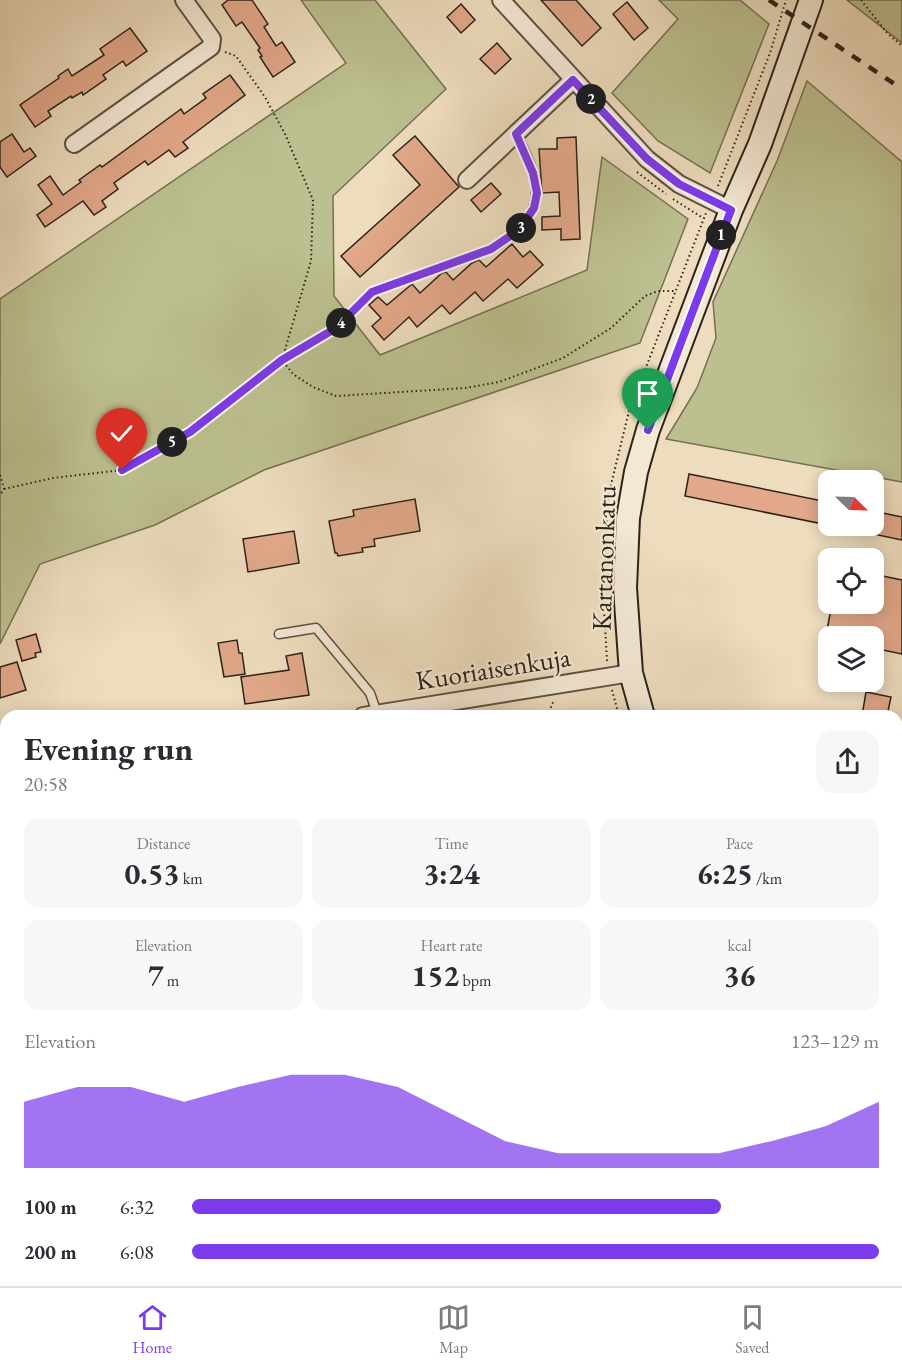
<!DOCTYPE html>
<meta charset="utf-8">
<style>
:root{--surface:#fff;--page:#f7f7f7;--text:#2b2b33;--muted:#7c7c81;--line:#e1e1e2;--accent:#7c3aed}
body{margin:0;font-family:"EB Garamond",serif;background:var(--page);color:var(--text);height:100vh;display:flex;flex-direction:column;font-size:22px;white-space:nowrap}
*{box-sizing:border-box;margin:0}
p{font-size:20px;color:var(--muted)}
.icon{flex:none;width:33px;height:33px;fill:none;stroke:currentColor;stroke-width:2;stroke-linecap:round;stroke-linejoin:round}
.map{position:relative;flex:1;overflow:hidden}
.panel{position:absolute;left:0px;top:710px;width:903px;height:578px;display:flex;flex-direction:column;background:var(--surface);border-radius:18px 18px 0 0;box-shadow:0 3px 15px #0003}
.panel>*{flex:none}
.needle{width:39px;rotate:113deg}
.fabs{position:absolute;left:818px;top:470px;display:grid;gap:12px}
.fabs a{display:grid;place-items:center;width:66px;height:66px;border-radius:12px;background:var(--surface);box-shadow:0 3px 15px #0003;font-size:30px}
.pin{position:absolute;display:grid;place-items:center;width:51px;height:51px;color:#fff;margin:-62px -26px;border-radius:50% 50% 50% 0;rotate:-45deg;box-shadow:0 0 6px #0007}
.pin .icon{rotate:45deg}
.km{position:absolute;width:30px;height:30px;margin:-15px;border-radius:50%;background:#222;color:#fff;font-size:16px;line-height:30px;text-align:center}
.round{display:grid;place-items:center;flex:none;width:63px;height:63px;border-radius:18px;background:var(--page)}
.overview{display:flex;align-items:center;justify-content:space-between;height:102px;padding:0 24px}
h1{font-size:33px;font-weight:700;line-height:45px}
.stats{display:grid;grid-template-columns:repeat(3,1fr);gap:9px;height:102px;padding:6px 24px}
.stats div{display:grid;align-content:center;border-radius:15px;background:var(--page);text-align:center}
.stats b{font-size:30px;font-weight:700}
.stats small{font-size:16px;font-weight:400}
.stats p{font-size:16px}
.chart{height:168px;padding:12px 24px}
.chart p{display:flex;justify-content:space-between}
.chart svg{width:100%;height:108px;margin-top:6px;fill:var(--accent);opacity:.7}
ul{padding:0 24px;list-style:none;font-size:20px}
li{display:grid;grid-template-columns:96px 72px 1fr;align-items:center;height:45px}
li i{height:15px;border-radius:8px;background:var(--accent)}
.tab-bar{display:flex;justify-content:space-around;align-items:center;height:84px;border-top:2px solid var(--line);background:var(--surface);font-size:16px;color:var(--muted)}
.tab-bar a{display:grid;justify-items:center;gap:3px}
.tab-bar .on{color:var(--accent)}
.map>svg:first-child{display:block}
.green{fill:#bcbf8f;stroke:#747054;stroke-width:1.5}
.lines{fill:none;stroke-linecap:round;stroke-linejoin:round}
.stream{stroke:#6f7d79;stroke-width:4.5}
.building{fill:#e2a889;stroke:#2c221a;stroke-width:1.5}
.service-casing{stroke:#5c5043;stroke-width:11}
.minor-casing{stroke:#5c5043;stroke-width:20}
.secondary-casing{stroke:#2c221a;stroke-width:26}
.primary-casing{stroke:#2c221a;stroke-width:28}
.motorway-casing{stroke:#2c221a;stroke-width:32}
.path{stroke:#2c221a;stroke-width:2;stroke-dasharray:1.5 3;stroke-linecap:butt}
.service{stroke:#f3e8d4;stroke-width:8}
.minor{stroke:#f3e8d4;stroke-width:16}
.secondary{stroke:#f3e8d4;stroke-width:22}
.primary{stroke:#eddcbd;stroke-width:26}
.motorway{stroke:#eddcbd;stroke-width:28}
.rail{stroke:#2c221a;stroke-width:4.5;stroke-dasharray:10 10;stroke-linecap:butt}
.route-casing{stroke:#fff;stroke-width:12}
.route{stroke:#7c3aed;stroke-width:8}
.labels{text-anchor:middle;stroke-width:4.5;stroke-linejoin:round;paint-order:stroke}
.street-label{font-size:27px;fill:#2c221a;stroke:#f3e8d4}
</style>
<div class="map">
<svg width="902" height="1286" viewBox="0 0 902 1286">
<rect width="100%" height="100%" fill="#eddcbd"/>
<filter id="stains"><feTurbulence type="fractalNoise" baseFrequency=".00333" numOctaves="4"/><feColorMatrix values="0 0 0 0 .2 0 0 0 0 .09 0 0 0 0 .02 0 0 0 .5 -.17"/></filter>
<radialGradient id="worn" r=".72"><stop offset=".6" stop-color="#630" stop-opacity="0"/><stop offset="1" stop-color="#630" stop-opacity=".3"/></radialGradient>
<g class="green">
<path d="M 301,0 L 375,0 L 446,89 L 333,196 L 334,296 L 380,355 L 587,270 L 602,157 L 688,219 L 640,343 L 264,470 L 155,525 L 40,564 L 0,644 L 0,299 L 346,63 Z"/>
<path d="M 659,0 L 740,0 L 769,24 L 710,173 L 658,141 L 612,93 L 678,19 Z"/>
<path d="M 847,0 L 902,0 L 902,43 Z"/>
<path d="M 807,81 L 902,162 L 902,482 L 666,439 L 697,388 L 716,338 L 713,302 L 777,161 Z"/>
<path d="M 0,866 L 6,869 L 6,964 L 0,956 Z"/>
<path d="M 6,1021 L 6,1099 L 0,1100 L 0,1024 Z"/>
</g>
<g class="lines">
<path class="stream" d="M 310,1281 L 312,1286"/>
</g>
<g class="building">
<path d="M 228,0 L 252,0 L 268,24 L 264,27 L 276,46 L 282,42 L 295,62 L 273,77 L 260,57 L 262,56 L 258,50 L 260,48 L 242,22 L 236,26 L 222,5 Z"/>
<path d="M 541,0 L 576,0 L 601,28 L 582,46 Z"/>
<path d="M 627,2 L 648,28 L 634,40 L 613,14 Z"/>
<path d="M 461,4 L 475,20 L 461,33 L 447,17 Z"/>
<path d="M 130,28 L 147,51 L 126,66 L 123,61 L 103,75 L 106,79 L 83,95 L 82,92 L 72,98 L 71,96 L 48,111 L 51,116 L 35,127 L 20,105 L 59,78 L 58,76 L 68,69 L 72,76 L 104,55 L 100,49 Z"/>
<path d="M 497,43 L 511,59 L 495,74 L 480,59 Z"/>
<path d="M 230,75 L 245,95 L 183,142 L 188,148 L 175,157 L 169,150 L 148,165 L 145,161 L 114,183 L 118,189 L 102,201 L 106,207 L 94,215 L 83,201 L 45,227 L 37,215 L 52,204 L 38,185 L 50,176 L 63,195 L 81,182 L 79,180 L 100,165 L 102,167 L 181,109 L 184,114 L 206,98 L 203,94 Z"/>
<path d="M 12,134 L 24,152 L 30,148 L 36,156 L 7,177 L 0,167 L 0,142 Z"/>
<path d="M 415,136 L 459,187 L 360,277 L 341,256 L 420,185 L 393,155 Z"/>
<path d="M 576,137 L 580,239 L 561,240 L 561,229 L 542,230 L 542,217 L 560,216 L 559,192 L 542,193 L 539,149 L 557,149 L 557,138 Z"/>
<path d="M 491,183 L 501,194 L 481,212 L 471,200 Z"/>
<path d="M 512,244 L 523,257 L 530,251 L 543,265 L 517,288 L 508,279 L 483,301 L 475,292 L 450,314 L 442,305 L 417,327 L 409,317 L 384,340 L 372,326 L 381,318 L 369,305 L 378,297 L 387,305 L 412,284 L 420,293 L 442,273 L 446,272 L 453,280 L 472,263 L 479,260 L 486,267 Z"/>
<path d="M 689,474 L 828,502 L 828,525 L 685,496 Z"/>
<path d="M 415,499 L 420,531 L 374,539 L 375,546 L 362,548 L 363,552 L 338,556 L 337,553 L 335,553 L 329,521 L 354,516 L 353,510 Z"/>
<path d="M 873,511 L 902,517 L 902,540 L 873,534 Z"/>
<path d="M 294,531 L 299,563 L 248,572 L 243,539 Z"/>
<path d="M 873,574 L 902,580 L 902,654 L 873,648 L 873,636 L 826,636 L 832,603 L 873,603 Z"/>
<path d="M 36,634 L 41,652 L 35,653 L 36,657 L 22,661 L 16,640 Z"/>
<path d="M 237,640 L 239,653 L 242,653 L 245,674 L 224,677 L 218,643 Z"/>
<path d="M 302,653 L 309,695 L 245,704 L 241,677 L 289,670 L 286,656 Z"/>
<path d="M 17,662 L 26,690 L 0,698 L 0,667 Z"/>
<path d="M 866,692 L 891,697 L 887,716 L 862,716 Z"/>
</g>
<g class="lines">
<g class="service-casing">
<g id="service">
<path d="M 372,292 L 491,249 C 547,216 545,188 516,134"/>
<path d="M 279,634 L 316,628 L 370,693 L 377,713"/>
</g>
</g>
<g class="minor-casing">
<g id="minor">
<path d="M 501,0 L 647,159 L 679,184 L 731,210"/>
<path d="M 74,144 L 211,47 L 212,39 L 184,0"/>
<path d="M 467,180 L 573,80"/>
<path d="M 363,716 L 631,673"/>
<path d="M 0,989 L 6,997"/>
<path d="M 0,1249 L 6,1247"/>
<path d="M 179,1281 L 181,1286"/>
</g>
</g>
<g class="secondary-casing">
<g id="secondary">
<path d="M 643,716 L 631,673 L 625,588 L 628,518 L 636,472 L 648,430 L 731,210 L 760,144 L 811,0"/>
<path d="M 549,1286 L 552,1281"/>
</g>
</g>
<g class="primary-casing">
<g id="primary">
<path d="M 0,803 L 6,806"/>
<path d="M 897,1110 L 902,1112"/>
<path d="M 442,1281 L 448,1286"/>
</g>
</g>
<g class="motorway-casing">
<g id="motorway">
<path d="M 897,1272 L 902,1266"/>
<path d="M 689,1281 L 692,1286"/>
<path d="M 724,1281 L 729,1286"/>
</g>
</g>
<g class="path">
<path d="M 861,0 L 887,33 L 902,46"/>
<path d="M 225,52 L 236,56 L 265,97 L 285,134 L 313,200 L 311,261 L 282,360 L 293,374 L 313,387 L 336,396 L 465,388 L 499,382 L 563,358 L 611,328 L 645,296 L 658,291 L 675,291"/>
<path d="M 637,172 L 666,194"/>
<path d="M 718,186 L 770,53 L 786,0"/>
<path d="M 673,199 L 703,218"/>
<path d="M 0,475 L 4,489 L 0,495"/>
<path d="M 4,489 L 53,478 L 122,470 L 190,432 L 282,360 L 336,328 L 364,300"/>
<path d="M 607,661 L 602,573 L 609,493 L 629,411 L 706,213"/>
<path d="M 612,690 L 619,716"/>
<path d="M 547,716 L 554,700"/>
<path d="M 0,779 L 6,782"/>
<path d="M 897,1084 L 902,1085"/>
<path d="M 378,1281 L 383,1286"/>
<path d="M 506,1286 L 511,1281"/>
</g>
<use href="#service" class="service"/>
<use href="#minor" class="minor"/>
<use href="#secondary" class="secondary"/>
<use href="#primary" class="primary"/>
<use href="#motorway" class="motorway"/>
<path class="rail" d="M 769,0 L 902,89"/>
</g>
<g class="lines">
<g class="route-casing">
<path id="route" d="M 122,470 L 190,432 L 282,360 L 336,328 L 372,292 L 491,249 L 519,230 L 534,208 L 537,193 L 533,173 L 516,134 L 573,80 L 647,159 L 679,184 L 731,210 L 648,430"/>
</g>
<use href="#route" class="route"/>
</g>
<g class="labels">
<g class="street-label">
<text transform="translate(604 558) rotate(-88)" y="9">Kartanonkatu</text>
<text transform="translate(493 669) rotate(-9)" y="9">Kuoriaisenkuja</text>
</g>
</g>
<rect width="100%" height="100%" filter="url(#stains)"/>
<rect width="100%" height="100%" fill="url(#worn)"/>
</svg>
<div class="fabs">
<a><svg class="needle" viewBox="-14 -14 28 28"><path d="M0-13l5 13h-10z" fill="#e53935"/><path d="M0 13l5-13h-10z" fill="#7c7c81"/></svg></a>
<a><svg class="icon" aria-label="locate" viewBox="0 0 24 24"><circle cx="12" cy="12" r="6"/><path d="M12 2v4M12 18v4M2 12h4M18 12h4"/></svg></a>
<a><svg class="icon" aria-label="layers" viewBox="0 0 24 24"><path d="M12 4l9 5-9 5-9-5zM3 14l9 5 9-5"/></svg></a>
</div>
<div class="pin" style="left:648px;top:430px;background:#1e9e55"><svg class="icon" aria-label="arrive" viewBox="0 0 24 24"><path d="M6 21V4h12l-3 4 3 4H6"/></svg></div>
<div class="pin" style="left:122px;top:470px;background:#d93025"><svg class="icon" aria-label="check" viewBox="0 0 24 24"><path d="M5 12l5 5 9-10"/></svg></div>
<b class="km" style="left:721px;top:235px">1</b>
<b class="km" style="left:591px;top:99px">2</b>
<b class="km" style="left:521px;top:228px">3</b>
<b class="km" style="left:341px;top:323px">4</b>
<b class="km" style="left:172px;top:442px">5</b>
<section class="panel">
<div class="overview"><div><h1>Evening run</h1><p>20:58</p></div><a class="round"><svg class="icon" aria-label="share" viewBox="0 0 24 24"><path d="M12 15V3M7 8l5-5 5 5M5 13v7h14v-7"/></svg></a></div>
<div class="stats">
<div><p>Distance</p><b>0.53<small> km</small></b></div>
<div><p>Time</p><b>3:24</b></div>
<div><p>Pace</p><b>6:25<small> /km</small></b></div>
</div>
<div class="stats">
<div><p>Elevation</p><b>7<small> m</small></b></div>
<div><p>Heart rate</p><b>152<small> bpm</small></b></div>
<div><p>kcal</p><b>36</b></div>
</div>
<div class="chart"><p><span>Elevation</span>123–129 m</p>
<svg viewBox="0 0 160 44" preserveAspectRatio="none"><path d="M0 44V17L10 11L20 11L30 17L40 11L50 6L60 6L70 11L80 22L90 33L100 38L110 38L120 38L130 38L140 33L150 27L160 17V44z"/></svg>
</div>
<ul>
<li><b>100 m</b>6:32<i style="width:77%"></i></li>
<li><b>200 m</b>6:08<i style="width:100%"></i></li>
</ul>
</section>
</div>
<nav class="tab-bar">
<a class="on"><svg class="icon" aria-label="home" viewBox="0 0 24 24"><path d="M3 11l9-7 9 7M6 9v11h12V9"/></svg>Home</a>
<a><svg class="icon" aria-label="map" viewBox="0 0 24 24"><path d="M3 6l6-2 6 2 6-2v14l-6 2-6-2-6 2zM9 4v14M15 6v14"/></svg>Map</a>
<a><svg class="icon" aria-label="saved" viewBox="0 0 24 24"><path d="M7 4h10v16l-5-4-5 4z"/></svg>Saved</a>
</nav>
